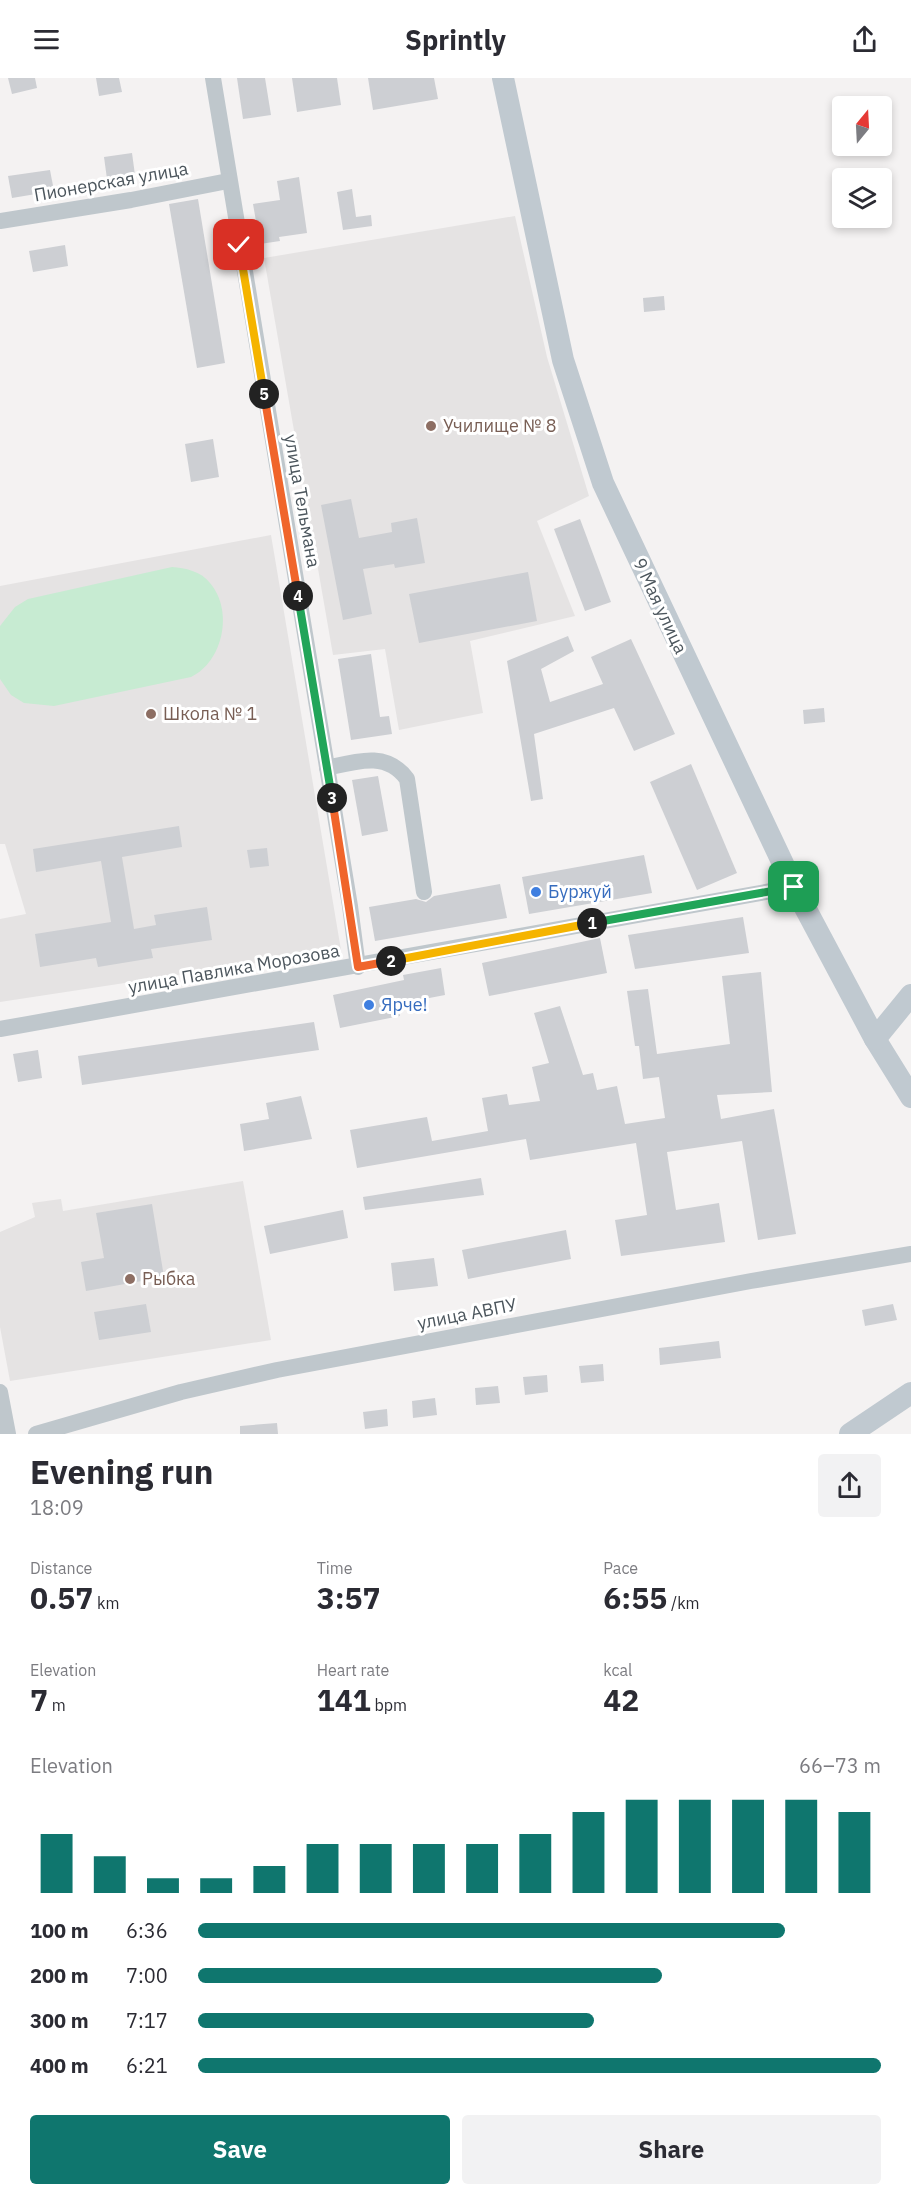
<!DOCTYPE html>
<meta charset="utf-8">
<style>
:root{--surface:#fff;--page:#f2f2f3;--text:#2b2b33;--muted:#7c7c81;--accent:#0f766e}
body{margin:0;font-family:"IBM Plex Sans",sans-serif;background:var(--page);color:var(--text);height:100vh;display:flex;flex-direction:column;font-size:22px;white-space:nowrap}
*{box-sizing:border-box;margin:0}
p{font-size:20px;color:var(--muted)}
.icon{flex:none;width:33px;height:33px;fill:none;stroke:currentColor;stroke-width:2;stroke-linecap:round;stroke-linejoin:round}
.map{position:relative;height:1356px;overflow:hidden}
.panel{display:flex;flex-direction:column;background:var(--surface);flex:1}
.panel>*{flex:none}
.needle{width:39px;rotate:18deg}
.tools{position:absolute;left:832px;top:18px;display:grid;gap:12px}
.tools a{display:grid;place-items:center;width:60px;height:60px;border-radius:6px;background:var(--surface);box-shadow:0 3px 9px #0003;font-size:30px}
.pin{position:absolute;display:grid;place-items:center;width:51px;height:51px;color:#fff;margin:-26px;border-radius:12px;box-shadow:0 3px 9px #0006}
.km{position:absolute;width:30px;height:30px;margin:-15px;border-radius:50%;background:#222;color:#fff;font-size:16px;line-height:30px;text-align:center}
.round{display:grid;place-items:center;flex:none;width:63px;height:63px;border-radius:6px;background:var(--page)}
.summary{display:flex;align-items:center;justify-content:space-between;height:102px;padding:0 30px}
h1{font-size:33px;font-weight:700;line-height:45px}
.stats{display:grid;grid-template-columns:repeat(3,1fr);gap:9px;height:102px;padding:6px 30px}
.stats div{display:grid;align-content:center}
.stats b{font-size:30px;font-weight:700}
.stats small{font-size:16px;font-weight:400}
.stats p{font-size:16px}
.chart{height:168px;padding:12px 30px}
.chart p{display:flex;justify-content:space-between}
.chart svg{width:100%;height:108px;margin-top:6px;stroke:var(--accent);stroke-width:6}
.primary-button{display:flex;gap:12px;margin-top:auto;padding:12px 30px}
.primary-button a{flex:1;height:69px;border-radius:6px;background:var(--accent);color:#fff;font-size:24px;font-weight:700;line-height:69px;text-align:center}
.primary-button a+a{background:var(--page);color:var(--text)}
ul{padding:0 30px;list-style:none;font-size:20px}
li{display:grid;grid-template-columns:96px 72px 1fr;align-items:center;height:45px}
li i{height:15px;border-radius:8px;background:var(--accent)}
header{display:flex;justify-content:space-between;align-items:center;height:78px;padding:0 30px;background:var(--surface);font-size:27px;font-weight:700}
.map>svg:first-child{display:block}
.education{fill:#e5e3e3}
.green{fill:#c7ebd2}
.building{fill:#cdcfd3}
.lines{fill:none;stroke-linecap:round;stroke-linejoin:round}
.street{stroke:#bfc7cc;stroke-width:16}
.secondary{stroke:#c0c9d0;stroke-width:22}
.split-1-casing{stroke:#fff;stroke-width:12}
.split-2-casing{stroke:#fff;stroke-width:12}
.split-3-casing{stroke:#fff;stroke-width:12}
.split-4-casing{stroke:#fff;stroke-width:12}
.split-5-casing{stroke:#fff;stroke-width:12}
.split-6-casing{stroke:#fff;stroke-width:12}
.split-1{stroke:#22a559;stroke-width:8}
.split-2{stroke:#f5b400;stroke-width:8}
.split-3{stroke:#f0652b;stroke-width:8}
.split-4{stroke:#22a559;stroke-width:8}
.split-5{stroke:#f0652b;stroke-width:8}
.split-6{stroke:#f5b400;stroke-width:8}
.education-dot{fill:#8d6e63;stroke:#fff;stroke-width:2}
.shop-dot{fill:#3f7fe0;stroke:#fff;stroke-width:2}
.labels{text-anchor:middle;stroke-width:6;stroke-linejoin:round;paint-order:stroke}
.street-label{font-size:18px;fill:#4c565d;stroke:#fff}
.education-label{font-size:18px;fill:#785e54;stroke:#fff;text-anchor:start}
.shop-label{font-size:18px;fill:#366cbe;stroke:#fff;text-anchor:start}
</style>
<header><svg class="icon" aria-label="menu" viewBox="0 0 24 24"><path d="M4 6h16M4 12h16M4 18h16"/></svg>Sprintly<svg class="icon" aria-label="share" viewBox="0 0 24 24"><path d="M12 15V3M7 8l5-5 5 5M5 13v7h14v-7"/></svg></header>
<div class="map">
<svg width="911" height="1356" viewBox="0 0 911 1356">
<rect width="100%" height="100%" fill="#f4f2f2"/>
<g class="education">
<path d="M 515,138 L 547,279 L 589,418 L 537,443 L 575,538 L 470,563 L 483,635 L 399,652 L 385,571 L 333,577 L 264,180 Z"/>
<path d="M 271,457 L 341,872 L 0,924 L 0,841 L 26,836 L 5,766 L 0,766 L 0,508 Z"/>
<path d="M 243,1103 L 271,1262 L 10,1303 L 0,1249 L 0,1154 L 35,1139 L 32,1125 L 61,1121 L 63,1133 Z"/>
</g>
<path class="green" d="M 172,489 C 185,490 201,493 210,505 C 234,533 223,584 191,599 L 54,628 L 24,625 L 11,617 L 0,601 L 0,548 L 15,529 L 28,521 Z"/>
<g class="building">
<path d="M 8,0 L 35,0 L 37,10 L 12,16 Z"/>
<path d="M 96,0 L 119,0 L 122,14 L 99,18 Z"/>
<path d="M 237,0 L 265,0 L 271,37 L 243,41 Z"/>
<path d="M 292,0 L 337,0 L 341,27 L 297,34 Z"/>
<path d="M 368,0 L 434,0 L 438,21 L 373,32 Z"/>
<path d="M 132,75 L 135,97 L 107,101 L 104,79 Z"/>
<path d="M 50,92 L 54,113 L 12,120 L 8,98 Z"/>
<path d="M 299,99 L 307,155 L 279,159 L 280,163 L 260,166 L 253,126 L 280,122 L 277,103 Z"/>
<path d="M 352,111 L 356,139 L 371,137 L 372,148 L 343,152 L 337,114 Z"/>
<path d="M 198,121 L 225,285 L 197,290 L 169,126 Z"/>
<path d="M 65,167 L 68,188 L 33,194 L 29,173 Z"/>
<path d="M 664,218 L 665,232 L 644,234 L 643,220 Z"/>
<path d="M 213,361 L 219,399 L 191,404 L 185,366 Z"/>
<path d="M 351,421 L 359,460 L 392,454 L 391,445 L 417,440 L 425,485 L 395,490 L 394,486 L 363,491 L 372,536 L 343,542 L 321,427 Z"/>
<path d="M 580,441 L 611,524 L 585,533 L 554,451 Z"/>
<path d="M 528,494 L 537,543 L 419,565 L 409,516 Z"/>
<path d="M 568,558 L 574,573 L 541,591 L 550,624 L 603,606 L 591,579 L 631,561 L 675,656 L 634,673 L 614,630 L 534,656 L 543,721 L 531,723 L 507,583 Z"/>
<path d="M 371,576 L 380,639 L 389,638 L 392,656 L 351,662 L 338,581 Z"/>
<path d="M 824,630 L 825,644 L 804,646 L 803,632 Z"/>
<path d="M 691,686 L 737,795 L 697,812 L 650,704 Z"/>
<path d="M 378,698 L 388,753 L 362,758 L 352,702 Z"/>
<path d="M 179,748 L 182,769 L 122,779 L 134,851 L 156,847 L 154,837 L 207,829 L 212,862 L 151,871 L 153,880 L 98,889 L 96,880 L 40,889 L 35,856 L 111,844 L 101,783 L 36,794 L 33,771 Z"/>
<path d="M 267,770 L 269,788 L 250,790 L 247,772 Z"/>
<path d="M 644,777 L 652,815 L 529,836 L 522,799 Z"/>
<path d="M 500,806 L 507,840 L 375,863 L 369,829 L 416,821 L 426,824 L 434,818 Z"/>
<path d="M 743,839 L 749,875 L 635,891 L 628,857 Z"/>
<path d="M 600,860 L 607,895 L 489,918 L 482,885 Z"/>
<path d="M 441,890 L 445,917 L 398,926 L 400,938 L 340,950 L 333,917 L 404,902 L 403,897 Z"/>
<path d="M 761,894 L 772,1014 L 717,1017 L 721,1041 L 774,1031 L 796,1156 L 758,1162 L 742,1063 L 667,1074 L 676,1132 L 719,1125 L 725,1164 L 621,1178 L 615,1142 L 647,1137 L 636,1065 L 530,1082 L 526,1061 L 357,1090 L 350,1052 L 427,1039 L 432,1063 L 488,1053 L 482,1020 L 507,1016 L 509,1027 L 540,1023 L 532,989 L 549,985 L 534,935 L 560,928 L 583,997 L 593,995 L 597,1012 L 617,1008 L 625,1046 L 665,1040 L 659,999 L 643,1001 L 639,968 L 635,968 L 627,913 L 648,911 L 657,976 L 730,966 L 722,898 Z"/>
<path d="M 314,944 L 319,972 L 82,1007 L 78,978 Z"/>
<path d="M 38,972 L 42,1000 L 18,1004 L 13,976 Z"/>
<path d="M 301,1018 L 312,1061 L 244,1073 L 240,1046 L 269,1041 L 266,1025 Z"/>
<path d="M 481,1100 L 484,1117 L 365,1132 L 363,1119 Z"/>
<path d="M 152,1126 L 164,1199 L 86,1213 L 81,1184 L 104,1180 L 96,1135 Z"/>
<path d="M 343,1132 L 348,1160 L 270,1176 L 264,1148 Z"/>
<path d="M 566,1152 L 571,1181 L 468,1201 L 462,1172 Z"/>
<path d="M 434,1180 L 438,1208 L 394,1213 L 391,1185 Z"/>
<path d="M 146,1226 L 151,1254 L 99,1262 L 94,1234 Z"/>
<path d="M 893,1226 L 897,1242 L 865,1248 L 862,1232 Z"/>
<path d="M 719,1263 L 721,1280 L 660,1287 L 659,1270 Z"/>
<path d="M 603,1286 L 604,1303 L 581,1305 L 579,1288 Z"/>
<path d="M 547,1297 L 548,1314 L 525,1317 L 523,1299 Z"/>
<path d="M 498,1308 L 500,1325 L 476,1327 L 475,1310 Z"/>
<path d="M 435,1320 L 437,1337 L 413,1340 L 412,1323 Z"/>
<path d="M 387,1331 L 388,1348 L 365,1351 L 363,1334 Z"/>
<path d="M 277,1345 L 278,1356 L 240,1356 L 240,1348 Z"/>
</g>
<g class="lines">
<g class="street">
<path d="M 213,0 L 350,828 L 358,889"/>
<path d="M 0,143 L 131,122 L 228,103"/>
<path d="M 327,690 C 357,683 387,673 407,701 L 424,814"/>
<path d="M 0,951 L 794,809"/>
<path d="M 0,1314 L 8,1356"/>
<path d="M 36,1356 L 181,1314 L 277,1292 L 751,1203 L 911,1176"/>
</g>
<g class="secondary">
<path d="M 503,0 L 563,282 L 603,405 L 794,809 L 875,961 L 911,1019"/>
<path d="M 875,961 L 911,917"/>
<path d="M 850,1356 L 911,1315"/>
</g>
</g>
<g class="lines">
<g class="split-1-casing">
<path id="split-1" d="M 592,845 L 794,809"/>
</g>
<g class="split-2-casing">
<path id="split-2" d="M 391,883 L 592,845"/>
</g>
<g class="split-3-casing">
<path id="split-3" d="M 332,720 L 358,889 L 391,883"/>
</g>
<g class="split-4-casing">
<path id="split-4" d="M 298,518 L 332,720"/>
</g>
<g class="split-5-casing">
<path id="split-5" d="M 264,316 L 298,518"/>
</g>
<g class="split-6-casing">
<path id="split-6" d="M 239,167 L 264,316"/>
</g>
<use href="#split-1" class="split-1"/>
<use href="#split-2" class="split-2"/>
<use href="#split-3" class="split-3"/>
<use href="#split-4" class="split-4"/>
<use href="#split-5" class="split-5"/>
<use href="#split-6" class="split-6"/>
</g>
<g class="education-dot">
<circle cx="431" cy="348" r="6"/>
<circle cx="151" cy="636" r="6"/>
<circle cx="130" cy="1201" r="6"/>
</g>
<g class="shop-dot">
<circle cx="536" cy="814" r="6"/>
<circle cx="369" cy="927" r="6"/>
</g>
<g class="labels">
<g class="street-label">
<text transform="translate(111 104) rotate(-10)" y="6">Пионерская улица</text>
<text transform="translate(302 423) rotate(80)" y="6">улица Тельмана</text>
<text transform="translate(660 528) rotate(65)" y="6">9 Мая улица</text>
<text transform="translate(234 891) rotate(-10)" y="6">улица Павлика Морозова</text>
<text transform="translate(467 1236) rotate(-11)" y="6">улица АВПУ</text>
</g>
<g class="education-label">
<text x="443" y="354">Училище № 8</text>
<text x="163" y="642">Школа № 1</text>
<text x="142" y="1207">Рыбка</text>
</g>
<g class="shop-label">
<text x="548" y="820">Буржуй</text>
<text x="381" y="933">Ярче!</text>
</g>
</g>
</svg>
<div class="tools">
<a><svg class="needle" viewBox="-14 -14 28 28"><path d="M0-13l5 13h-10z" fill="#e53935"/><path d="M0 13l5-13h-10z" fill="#7c7c81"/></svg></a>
<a><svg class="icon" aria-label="layers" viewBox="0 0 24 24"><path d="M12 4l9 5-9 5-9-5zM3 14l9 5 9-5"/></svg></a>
</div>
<div class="pin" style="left:794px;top:809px;background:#1e9e55"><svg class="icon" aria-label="arrive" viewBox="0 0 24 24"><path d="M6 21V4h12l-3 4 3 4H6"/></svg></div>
<div class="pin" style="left:239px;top:167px;background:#d93025"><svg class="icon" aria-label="check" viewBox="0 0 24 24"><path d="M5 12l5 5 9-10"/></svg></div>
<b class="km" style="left:592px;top:845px">1</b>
<b class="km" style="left:391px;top:883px">2</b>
<b class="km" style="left:332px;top:720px">3</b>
<b class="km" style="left:298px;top:518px">4</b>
<b class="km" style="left:264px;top:316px">5</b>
</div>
<section class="panel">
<div class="summary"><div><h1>Evening run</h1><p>18:09</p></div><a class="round"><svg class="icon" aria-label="share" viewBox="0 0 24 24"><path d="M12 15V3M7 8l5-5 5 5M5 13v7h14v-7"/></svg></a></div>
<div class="stats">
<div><p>Distance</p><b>0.57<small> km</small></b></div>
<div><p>Time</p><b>3:57</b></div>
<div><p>Pace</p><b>6:55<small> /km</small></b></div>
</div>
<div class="stats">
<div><p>Elevation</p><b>7<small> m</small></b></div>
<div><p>Heart rate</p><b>141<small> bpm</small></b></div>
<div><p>kcal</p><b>42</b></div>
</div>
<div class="chart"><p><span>Elevation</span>66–73 m</p>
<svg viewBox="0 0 160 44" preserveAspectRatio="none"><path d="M5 44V20M15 44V29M25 44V38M35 44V38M45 44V33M55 44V24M65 44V24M75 44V24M85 44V24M95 44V20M105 44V11M115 44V6M125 44V6M135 44V6M145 44V6M155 44V11"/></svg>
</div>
<ul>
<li><b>100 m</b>6:36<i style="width:86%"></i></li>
<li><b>200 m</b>7:00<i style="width:68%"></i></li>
<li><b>300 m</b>7:17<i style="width:58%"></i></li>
<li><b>400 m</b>6:21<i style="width:100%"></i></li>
</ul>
<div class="primary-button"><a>Save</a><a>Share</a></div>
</section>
